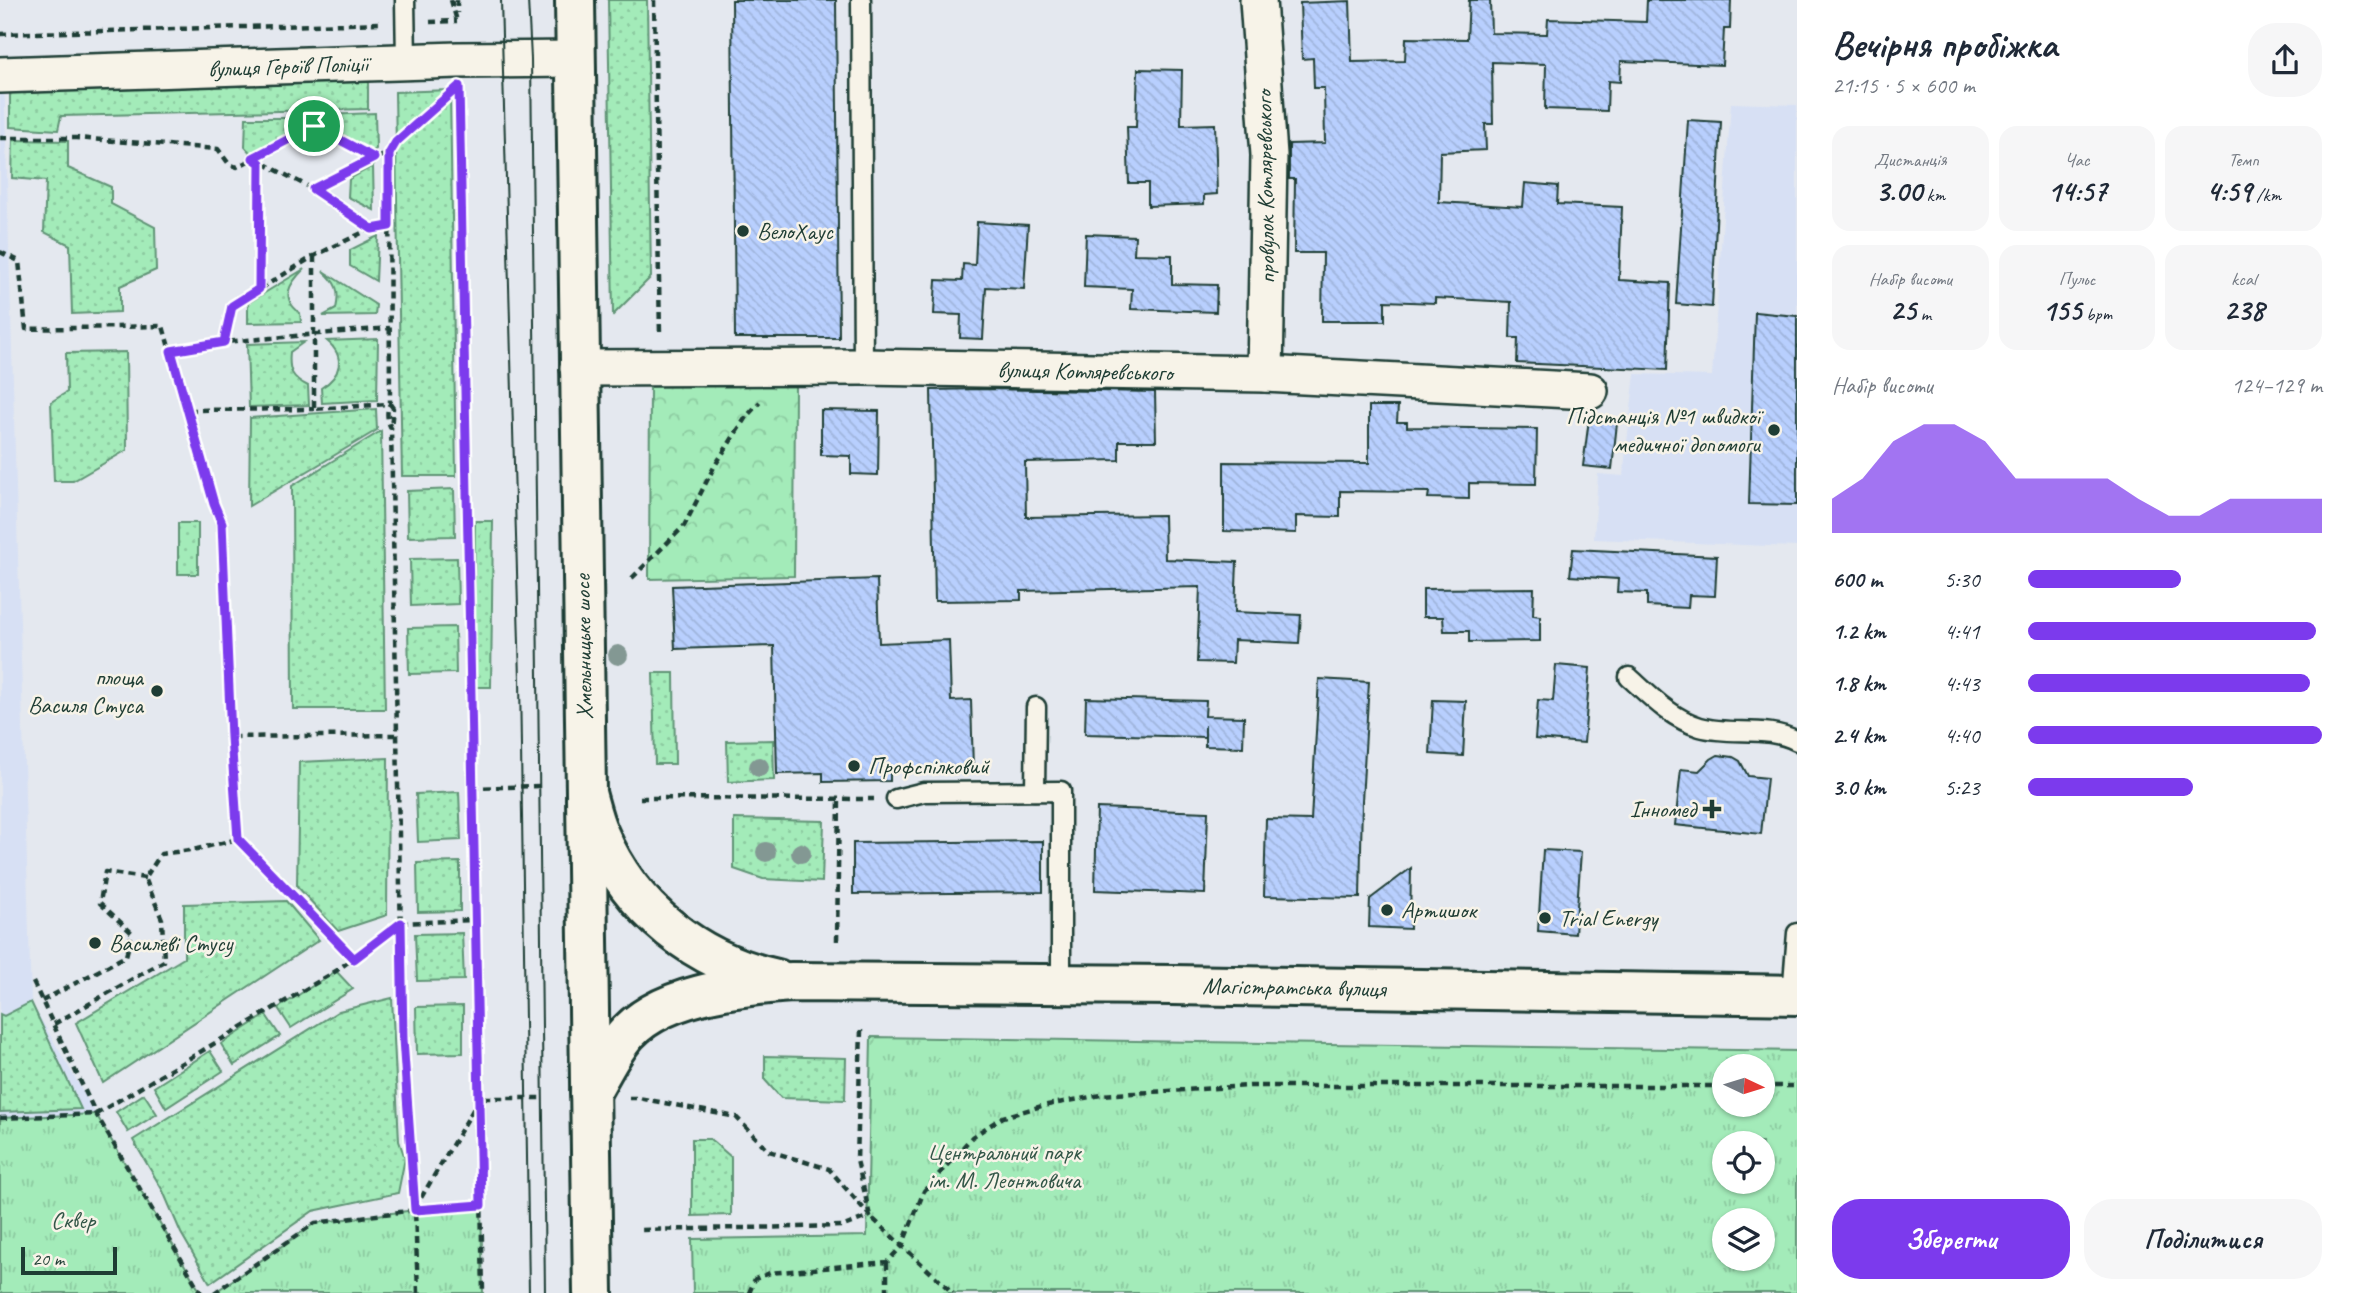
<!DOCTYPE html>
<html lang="uk">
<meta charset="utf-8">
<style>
:root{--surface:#fff;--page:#f6f6f7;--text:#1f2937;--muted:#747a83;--accent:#7c3aed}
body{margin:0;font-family:Caveat,sans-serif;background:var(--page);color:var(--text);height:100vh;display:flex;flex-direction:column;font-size:26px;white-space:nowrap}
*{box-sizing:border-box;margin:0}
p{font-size:23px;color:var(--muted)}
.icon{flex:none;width:38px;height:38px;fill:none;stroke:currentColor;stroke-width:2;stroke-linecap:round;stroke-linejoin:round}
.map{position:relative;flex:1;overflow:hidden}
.panel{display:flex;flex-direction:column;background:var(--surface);width:560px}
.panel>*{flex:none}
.needle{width:46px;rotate:94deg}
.tools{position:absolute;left:1712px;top:1054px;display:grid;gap:14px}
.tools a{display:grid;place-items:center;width:63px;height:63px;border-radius:50%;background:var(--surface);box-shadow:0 2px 5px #0004;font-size:35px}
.scale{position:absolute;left:21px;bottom:18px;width:96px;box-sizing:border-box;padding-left:7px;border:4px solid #1f3d34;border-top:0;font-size:19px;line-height:24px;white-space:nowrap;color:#1f3d34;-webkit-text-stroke:5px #f7f3e8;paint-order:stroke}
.pin{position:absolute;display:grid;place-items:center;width:60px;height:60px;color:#fff;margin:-30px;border:4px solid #fff;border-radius:50%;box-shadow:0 2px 7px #0007}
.round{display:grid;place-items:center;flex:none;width:74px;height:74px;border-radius:28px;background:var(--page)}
.head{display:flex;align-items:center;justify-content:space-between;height:119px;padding:0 35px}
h1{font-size:38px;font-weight:800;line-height:52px}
.stats{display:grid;grid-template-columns:repeat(3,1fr);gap:10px;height:119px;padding:7px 35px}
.stats div{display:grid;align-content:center;border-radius:18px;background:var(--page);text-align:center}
.stats b{font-size:30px;font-weight:800}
.stats small{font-size:19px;font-weight:400}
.stats p{font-size:19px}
.chart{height:196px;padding:14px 35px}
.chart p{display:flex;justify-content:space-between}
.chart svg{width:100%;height:126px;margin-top:7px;fill:var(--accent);opacity:.7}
.button{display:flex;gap:14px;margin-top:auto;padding:14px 35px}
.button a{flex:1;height:80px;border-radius:28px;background:var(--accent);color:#fff;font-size:28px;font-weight:800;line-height:80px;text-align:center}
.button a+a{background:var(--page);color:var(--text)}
ul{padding:0 35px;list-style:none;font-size:23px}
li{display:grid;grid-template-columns:112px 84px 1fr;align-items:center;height:52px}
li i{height:18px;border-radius:9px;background:var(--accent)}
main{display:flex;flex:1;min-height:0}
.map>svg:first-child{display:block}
.built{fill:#d7e0f4}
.grass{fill:url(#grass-dots);stroke:#619476;stroke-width:2}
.forest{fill:url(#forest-crowns);stroke:#619476;stroke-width:2}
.park{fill:url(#park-tufts);stroke:#619476;stroke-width:2;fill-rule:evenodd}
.building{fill:url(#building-back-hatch);stroke:#1f3d34;stroke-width:2}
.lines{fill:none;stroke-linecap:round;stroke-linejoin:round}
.service-casing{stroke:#1f3d34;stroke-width:23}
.minor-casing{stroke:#1f3d34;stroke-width:40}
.secondary-casing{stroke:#1f3d34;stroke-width:44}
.primary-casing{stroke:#1f3d34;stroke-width:44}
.path{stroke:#1f3d34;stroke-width:4.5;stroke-dasharray:7 5;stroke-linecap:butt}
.service{stroke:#f7f3e8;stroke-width:18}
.minor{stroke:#f7f3e8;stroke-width:35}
.secondary{stroke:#f7f3e8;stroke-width:38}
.primary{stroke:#f7f3e8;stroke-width:38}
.tram{stroke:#1f3d34;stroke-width:2}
.tree{fill:#839893}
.route-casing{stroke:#fff;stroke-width:14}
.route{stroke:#7c3aed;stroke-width:9}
.poi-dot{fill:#1f3d34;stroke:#f7f3e8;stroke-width:2.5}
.labels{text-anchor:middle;stroke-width:5;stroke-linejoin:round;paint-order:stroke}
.street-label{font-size:24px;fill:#1f3d34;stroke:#f7f3e8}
.poi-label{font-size:24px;fill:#1f3d34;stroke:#f7f3e8;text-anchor:start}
.park-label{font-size:24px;fill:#335748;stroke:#f7f3e8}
</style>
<main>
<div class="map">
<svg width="1797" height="1293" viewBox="0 0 1797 1293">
<defs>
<pattern id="grass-dots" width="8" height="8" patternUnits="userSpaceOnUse" patternTransform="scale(1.75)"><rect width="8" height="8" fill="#a3ebb9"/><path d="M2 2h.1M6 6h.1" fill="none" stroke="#8ccaa0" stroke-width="1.8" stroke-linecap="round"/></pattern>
<pattern id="forest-crowns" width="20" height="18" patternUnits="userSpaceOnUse" patternTransform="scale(1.75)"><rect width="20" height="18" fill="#a3ebb9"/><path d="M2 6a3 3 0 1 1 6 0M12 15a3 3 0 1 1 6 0" fill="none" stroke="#8ccaa0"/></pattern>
<pattern id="park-tufts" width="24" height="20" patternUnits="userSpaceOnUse" patternTransform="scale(1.75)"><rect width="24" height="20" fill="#a3ebb9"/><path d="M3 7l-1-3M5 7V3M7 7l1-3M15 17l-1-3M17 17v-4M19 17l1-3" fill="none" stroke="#8ccaa0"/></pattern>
<pattern id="building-back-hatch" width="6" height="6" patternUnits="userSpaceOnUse" patternTransform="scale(1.75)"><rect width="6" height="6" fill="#b8cffe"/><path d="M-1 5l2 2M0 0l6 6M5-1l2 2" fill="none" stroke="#9eb3da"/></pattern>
</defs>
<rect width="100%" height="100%" fill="#e4e8ef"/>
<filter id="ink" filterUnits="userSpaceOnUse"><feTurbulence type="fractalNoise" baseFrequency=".0143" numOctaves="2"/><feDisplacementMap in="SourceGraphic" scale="14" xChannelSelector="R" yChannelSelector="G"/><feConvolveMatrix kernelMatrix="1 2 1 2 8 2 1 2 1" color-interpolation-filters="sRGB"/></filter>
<g filter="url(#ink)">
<g class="built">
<path d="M 4,74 L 31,1002 L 96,1114 L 0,1118 L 0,75 Z"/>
<path d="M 1731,103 L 1797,105 L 1797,547 L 1594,539 L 1598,474 L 1623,476 L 1635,374 L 1712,376 Z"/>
</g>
<g class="grass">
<path d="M 608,0 L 647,0 L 651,277 L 613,315 Z"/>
<path d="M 368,80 L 368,109 L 61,116 L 58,130 L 10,127 L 10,89 Z"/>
<path d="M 450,90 L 456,476 L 402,476 L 395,92 Z"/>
<path d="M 375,113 L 376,149 L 370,153 L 324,127 L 325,115 Z"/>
<path d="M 246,118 L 296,118 L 296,129 L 252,155 L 245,147 Z"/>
<path d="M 13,140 L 68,141 L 68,168 L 111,187 L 111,204 L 155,227 L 156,270 L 120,286 L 120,312 L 72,314 L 70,245 L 44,232 L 46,181 L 12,178 Z"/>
<path d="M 373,166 L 374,210 L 348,197 L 349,179 Z"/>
<path d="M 378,236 L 376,281 L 350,266 L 350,250 Z"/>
<path d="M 304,269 C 289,284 280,298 300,313 L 301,322 L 248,323 L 248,303 Z"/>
<path d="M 323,271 L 376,305 L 375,315 L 323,316 L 336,309 C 340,291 337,283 323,271 Z"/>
<path d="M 378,339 L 377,400 L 322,403 L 321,388 C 341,376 346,357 327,341 Z"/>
<path d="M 304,342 L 290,352 C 288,371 292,378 308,386 L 309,405 L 249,407 L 247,344 Z"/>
<path d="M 126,352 L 127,450 L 73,481 L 54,481 L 51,402 L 67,392 L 66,353 Z"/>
<path d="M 376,409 L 377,430 L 249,506 L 250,418 Z"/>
<path d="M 381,431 L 385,709 L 293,709 L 292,486 Z"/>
<path d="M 454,489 L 455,536 L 408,537 L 407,491 Z"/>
<path d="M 475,521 L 493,521 L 491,687 L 473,687 Z"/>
<rect x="178" y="523" width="20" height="51"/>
<path d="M 457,558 L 458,604 L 411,606 L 410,559 Z"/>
<path d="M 455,627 L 456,673 L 409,674 L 408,628 Z"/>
<path d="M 653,673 L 674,673 L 675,764 L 655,764 Z"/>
<path d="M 773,740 L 774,780 L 728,782 L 727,741 Z"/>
<path d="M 388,758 L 387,915 L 338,931 L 297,886 L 299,762 Z"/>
<path d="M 459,792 L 461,840 L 418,842 L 416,794 Z"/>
<path d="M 734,819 L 824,821 L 822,882 L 763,879 L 734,869 Z"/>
<path d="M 460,862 L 460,911 L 418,912 L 417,863 Z"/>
<path d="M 286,901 L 319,940 L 103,1083 L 76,1023 L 184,958 L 184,904 Z"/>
<path d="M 462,933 L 464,980 L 417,981 L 415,934 Z"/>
<path d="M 336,971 L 353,989 L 291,1028 L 278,1008 Z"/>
<path d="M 392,998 L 399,1141 L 405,1158 L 398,1193 L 313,1211 L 210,1283 L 181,1233 L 163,1191 L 133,1140 L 339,1011 Z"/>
<path d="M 31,1002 L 81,1109 L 0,1112 L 0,1014 L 4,1016 Z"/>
<path d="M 463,1006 L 463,1053 L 417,1054 L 416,1007 Z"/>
<path d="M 266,1015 L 280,1036 L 234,1065 L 221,1044 Z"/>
<path d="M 210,1051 L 223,1071 L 166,1108 L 154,1087 Z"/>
<path d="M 765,1056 L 846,1058 L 845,1100 L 781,1098 L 765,1080 Z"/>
<path d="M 144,1094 L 157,1114 L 128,1132 L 116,1112 Z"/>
<path d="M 692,1139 L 710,1139 L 731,1157 L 731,1215 L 692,1216 Z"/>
</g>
<path class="forest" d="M 650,384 L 795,384 L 794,576 L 649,579 Z"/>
<g class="park">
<path d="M 871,1037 L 1797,1051 L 1797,1293 L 693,1293 L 692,1239 L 867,1236 ZM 1724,1066 L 1762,1066 L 1762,1104 L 1724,1104 ZM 1724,1143 L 1762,1143 L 1762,1181 L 1724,1181 ZM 1724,1220 L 1762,1220 L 1762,1258 L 1724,1258 Z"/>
<path d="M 96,1114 L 201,1293 L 0,1293 L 0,1118 Z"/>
<path d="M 481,1205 L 483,1293 L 214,1293 L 315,1223 L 415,1210 Z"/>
</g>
<g class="building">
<path d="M 732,0 L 836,0 L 839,338 L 735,338 Z"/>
<path d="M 1469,0 L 1490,0 L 1491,33 L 1547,34 L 1548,19 L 1646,22 L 1647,0 L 1731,0 L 1730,29 L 1724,29 L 1722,65 L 1621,61 L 1620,82 L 1608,81 L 1607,111 L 1545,109 L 1546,64 L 1492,62 L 1493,124 L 1485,124 L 1486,150 L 1440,152 L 1439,202 L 1523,207 L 1525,183 L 1558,186 L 1557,204 L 1622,207 L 1619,280 L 1670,283 L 1667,370 L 1517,363 L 1518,338 L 1510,338 L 1511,302 L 1435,298 L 1435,303 L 1385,301 L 1385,321 L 1322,321 L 1323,253 L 1294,253 L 1295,179 L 1289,179 L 1289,144 L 1325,143 L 1324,88 L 1314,88 L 1313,58 L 1302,59 L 1300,3 L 1350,1 L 1352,62 L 1405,61 L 1406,38 L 1467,39 Z"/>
<path d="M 1138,69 L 1182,70 L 1181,125 L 1215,124 L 1217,194 L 1204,195 L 1204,204 L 1148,206 L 1148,183 L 1129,183 L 1127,127 L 1136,127 Z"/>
<path d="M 1688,120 L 1721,122 L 1712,307 L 1676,304 Z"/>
<path d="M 977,222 L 1028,225 L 1024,289 L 986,287 L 983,339 L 960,338 L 961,315 L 934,314 L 936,280 L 962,281 L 963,264 L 975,265 Z"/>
<path d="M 1086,234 L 1135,236 L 1134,254 L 1172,255 L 1172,284 L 1217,285 L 1216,312 L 1131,309 L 1132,289 L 1084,287 Z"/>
<path d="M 1755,312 L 1797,316 L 1797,505 L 1749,504 Z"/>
<path d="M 983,389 L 1155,392 L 1156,441 L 1119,441 L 1119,460 L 1025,462 L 1026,517 L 1164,515 L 1165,559 L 1237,562 L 1235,612 L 1301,615 L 1299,643 L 1234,640 L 1233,663 L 1197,662 L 1200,587 L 1021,591 L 1021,600 L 935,601 L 931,390 Z"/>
<path d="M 1369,406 L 1398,406 L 1397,422 L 1407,422 L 1407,427 L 1537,429 L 1536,484 L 1469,483 L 1469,499 L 1428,498 L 1429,492 L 1340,491 L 1340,517 L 1296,516 L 1296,533 L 1224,531 L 1224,462 L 1369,463 Z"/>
<path d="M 821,410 L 879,411 L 878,475 L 851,474 L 851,456 L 821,455 Z"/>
<path d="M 1589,419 L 1617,423 L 1612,469 L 1583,466 Z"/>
<path d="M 1573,549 L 1717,556 L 1715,596 L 1689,595 L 1688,608 L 1647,606 L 1647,593 L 1617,592 L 1618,579 L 1570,576 Z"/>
<path d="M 877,579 L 879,643 L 949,640 L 951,701 L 971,700 L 973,769 L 890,771 L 890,781 L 823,782 L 823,773 L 777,774 L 774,646 L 675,649 L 672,586 Z"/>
<path d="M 1534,588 L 1533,615 L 1540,616 L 1540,641 L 1469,642 L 1469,631 L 1444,631 L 1443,617 L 1423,617 L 1423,589 Z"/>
<path d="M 1556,665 L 1590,668 L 1584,743 L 1535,739 L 1538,700 L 1553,701 Z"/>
<path d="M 1319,679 L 1369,682 L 1362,801 L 1360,898 L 1264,896 L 1266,819 L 1311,820 Z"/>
<path d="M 1086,698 L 1206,701 L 1205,716 L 1244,717 L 1243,747 L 1205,746 L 1205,725 L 1205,737 L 1085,734 Z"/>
<path d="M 1433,700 L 1466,701 L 1463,756 L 1430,754 Z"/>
<path d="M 1718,755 L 1733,757 L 1740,761 L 1748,776 L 1767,778 L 1761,834 L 1675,825 L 1681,769 L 1699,771 L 1711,759 Z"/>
<path d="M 1097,808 L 1208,812 L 1205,894 L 1095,890 Z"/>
<path d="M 1043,841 L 1043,892 L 853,894 L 853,843 Z"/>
<path d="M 1543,850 L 1581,852 L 1575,934 L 1538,931 Z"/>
<path d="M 1411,868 L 1410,929 L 1369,927 L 1370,899 Z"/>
</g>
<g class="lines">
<g class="service-casing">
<g id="service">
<path d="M 405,0 L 406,62"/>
<path d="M 861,0 L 863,367"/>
<path d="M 1629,677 C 1650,696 1672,719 1700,727 C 1732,736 1767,725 1797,741"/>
<path d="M 1035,791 L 1036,707"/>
<path d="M 896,799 L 924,792 L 1061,791 L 1061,984"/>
<path d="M 1792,995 L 1797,933"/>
</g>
</g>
<g class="minor-casing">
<g id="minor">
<path d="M 1258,0 L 1269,155 L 1265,374"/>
<path d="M 0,75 L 458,60 L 576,59"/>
<path d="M 578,368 L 863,367 L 1265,374 L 1590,391"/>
</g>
</g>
<g class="secondary-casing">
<path id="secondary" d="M 586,798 L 593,1293"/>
</g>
<g class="primary-casing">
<g id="primary">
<path d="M 575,0 L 586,793 C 590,807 593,821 599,834 C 631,910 697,962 777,979"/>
<path d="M 590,1093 C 600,1076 609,1057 621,1041 C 654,994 739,986 792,982 L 1173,985 L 1797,995"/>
</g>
</g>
<g class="path">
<path d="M 451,0 L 457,21"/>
<path d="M 457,0 L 457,13"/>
<path d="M 654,0 L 660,335"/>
<path d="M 430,22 L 457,21"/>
<path d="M 0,34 L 383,23"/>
<path d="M 459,94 L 483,1293"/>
<path d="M 0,138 L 76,138 L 218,149 L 229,164 L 237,167 L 314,126 L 375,158"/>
<path d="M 253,158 L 313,189 L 372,228 L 389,226"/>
<path d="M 313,189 L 375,158 L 389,154"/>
<path d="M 372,228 L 314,256 L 232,306 L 224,342 L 390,328"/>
<path d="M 0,252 L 19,261 L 26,329 L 163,326 L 213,504 L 222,523 L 231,737 L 398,735"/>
<path d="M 314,256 L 314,409 L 389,404"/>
<path d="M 259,288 L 260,163"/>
<path d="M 171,351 L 224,342"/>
<path d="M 390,404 L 393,408 L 391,428"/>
<path d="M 189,410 L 314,409"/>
<path d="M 632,578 L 684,526 L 714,467 L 746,417 L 760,402"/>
<path d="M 231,737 L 238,839 L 354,959"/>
<path d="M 472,788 L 539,786"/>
<path d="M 640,798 L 874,799"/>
<path d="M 837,941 L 839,799"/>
<path d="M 33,982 L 96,1114 L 201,1293"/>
<path d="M 42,1001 L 126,956 L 132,933 L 100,903 L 105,872 L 145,878"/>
<path d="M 54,1024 L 164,961 L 162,919 L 145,878 L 161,854 L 197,849 L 238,839"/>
<path d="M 861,1030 L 857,1160 L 870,1216 L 953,1293"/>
<path d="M 1762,1086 L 1797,1086"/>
<path d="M 629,1098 L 639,1098 L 736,1117 L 769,1151 L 829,1169 L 870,1216 L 844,1226 L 642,1230"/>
<path d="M 0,1118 L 96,1114 L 336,971 L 401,923 L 475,920"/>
<path d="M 415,1208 L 480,1098 L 544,1098"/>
<path d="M 214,1293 L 315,1223 L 415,1210 L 481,1205"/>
<path d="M 418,1293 L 415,1210 L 403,1039 L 391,428 C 387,421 386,410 390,404 L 389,154 L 396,142 L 450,93"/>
<path d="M 749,1293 L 755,1279 L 770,1273 L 887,1262 L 902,1246 L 924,1191 L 972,1137 L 1003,1117 L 1042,1106 L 1101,1095 L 1250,1086 L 1724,1086"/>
<path d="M 887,1293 L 887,1262"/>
</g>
<use href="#service" class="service"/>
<use href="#minor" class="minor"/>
<use href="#secondary" class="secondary"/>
<use href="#primary" class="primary"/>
<g class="tram">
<path d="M 501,0 L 520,679 L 529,1293"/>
<path d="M 528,0 L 531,59 L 545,1293"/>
</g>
</g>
<g class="tree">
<circle cx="618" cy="655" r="10"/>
<circle cx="759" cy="767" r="10"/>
<circle cx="766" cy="852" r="10"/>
<circle cx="801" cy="853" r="10"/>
</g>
</g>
<g class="lines" filter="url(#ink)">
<g class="route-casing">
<path id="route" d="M 459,86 L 481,1205 L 415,1210 L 403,1039 L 401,923 L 354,959 L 238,839 L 231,737 L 222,523 L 214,504 L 171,351 L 224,342 L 232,306 L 259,289 L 260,163 L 253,158 L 314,126 L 374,158 L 313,189 L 372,229 L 389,226 L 389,154 L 396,142 Z"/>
</g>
<use href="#route" class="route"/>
</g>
<g class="poi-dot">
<circle cx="743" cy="231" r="7"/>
<circle cx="1774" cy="430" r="7"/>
<circle cx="157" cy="691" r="7"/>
<circle cx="854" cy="766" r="7"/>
<path d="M1708.5 798.5h7v7h7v7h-7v7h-7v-7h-7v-7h7z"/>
<circle cx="1387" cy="910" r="7"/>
<circle cx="1545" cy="918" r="7"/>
<circle cx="95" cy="943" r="7"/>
</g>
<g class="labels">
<g class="street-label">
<text transform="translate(288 66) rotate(-2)" y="8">вулиця Героїв Поліції</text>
<text transform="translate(1265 187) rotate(-91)" y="8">провулок Котляревського</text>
<text transform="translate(1085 371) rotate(1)" y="8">вулиця Котляревського</text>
<text transform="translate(583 647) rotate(-91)" y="8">Хмельницьке шосе</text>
<text transform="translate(1294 987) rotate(1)" y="8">Магістратська вулиця</text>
</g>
<g class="poi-label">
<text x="757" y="239">ВелоХаус</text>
<text x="1760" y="424" text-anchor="end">Підстанція №1 швидкої<tspan x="1760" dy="28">медичної допомоги</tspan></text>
<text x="143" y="685" text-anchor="end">площа<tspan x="143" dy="28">Василя Стуса</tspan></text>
<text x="868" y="774">Профспілковий</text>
<text x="1696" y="817" text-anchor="end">Інномед</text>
<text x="1401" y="918">Артишок</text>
<text x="1559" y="926">Trial Energy</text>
<text x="109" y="951">Василеві Стусу</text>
</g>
<g class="park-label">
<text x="1004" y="1160">Центральний парк<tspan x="1004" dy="28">ім. М. Леонтовича</tspan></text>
<text x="73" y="1228">Сквер</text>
</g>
</g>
</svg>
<div class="tools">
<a><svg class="needle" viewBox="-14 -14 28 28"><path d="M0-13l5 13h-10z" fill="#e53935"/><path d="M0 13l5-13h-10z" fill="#747a83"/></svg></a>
<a><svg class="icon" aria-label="locate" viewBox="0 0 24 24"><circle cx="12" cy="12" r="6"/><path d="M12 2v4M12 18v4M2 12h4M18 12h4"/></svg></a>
<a><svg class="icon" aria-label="layers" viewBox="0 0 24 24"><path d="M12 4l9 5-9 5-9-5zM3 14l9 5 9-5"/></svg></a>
</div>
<div class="scale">20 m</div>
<div class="pin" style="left:314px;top:126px;background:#1e9e55"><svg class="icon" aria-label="arrive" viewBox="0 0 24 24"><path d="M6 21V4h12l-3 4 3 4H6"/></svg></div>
</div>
<section class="panel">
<div class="head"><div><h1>Вечірня пробіжка</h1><p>21:15 · 5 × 600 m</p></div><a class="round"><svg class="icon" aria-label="share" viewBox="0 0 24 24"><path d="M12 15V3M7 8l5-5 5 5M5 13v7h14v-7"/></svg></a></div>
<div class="stats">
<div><p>Дистанція</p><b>3.00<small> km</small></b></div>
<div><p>Час</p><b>14:57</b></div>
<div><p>Темп</p><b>4:59<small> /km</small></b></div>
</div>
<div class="stats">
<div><p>Набір висоти</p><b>25<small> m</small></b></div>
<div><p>Пульс</p><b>155<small> bpm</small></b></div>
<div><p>kcal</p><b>238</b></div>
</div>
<div class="chart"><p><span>Набір висоти</span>124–129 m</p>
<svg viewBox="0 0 160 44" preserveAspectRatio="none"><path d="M0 44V32L10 25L20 12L30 6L40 6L50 12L60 25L70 25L80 25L90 25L100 32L110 38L120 38L130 32L140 32L150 32L160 32V44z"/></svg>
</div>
<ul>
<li><b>600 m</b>5:30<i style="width:52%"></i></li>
<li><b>1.2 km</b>4:41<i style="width:98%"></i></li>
<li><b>1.8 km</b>4:43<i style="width:96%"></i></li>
<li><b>2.4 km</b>4:40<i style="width:100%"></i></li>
<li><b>3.0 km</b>5:23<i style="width:56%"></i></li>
</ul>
<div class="button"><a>Зберегти</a><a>Поділитися</a></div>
</section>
</main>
